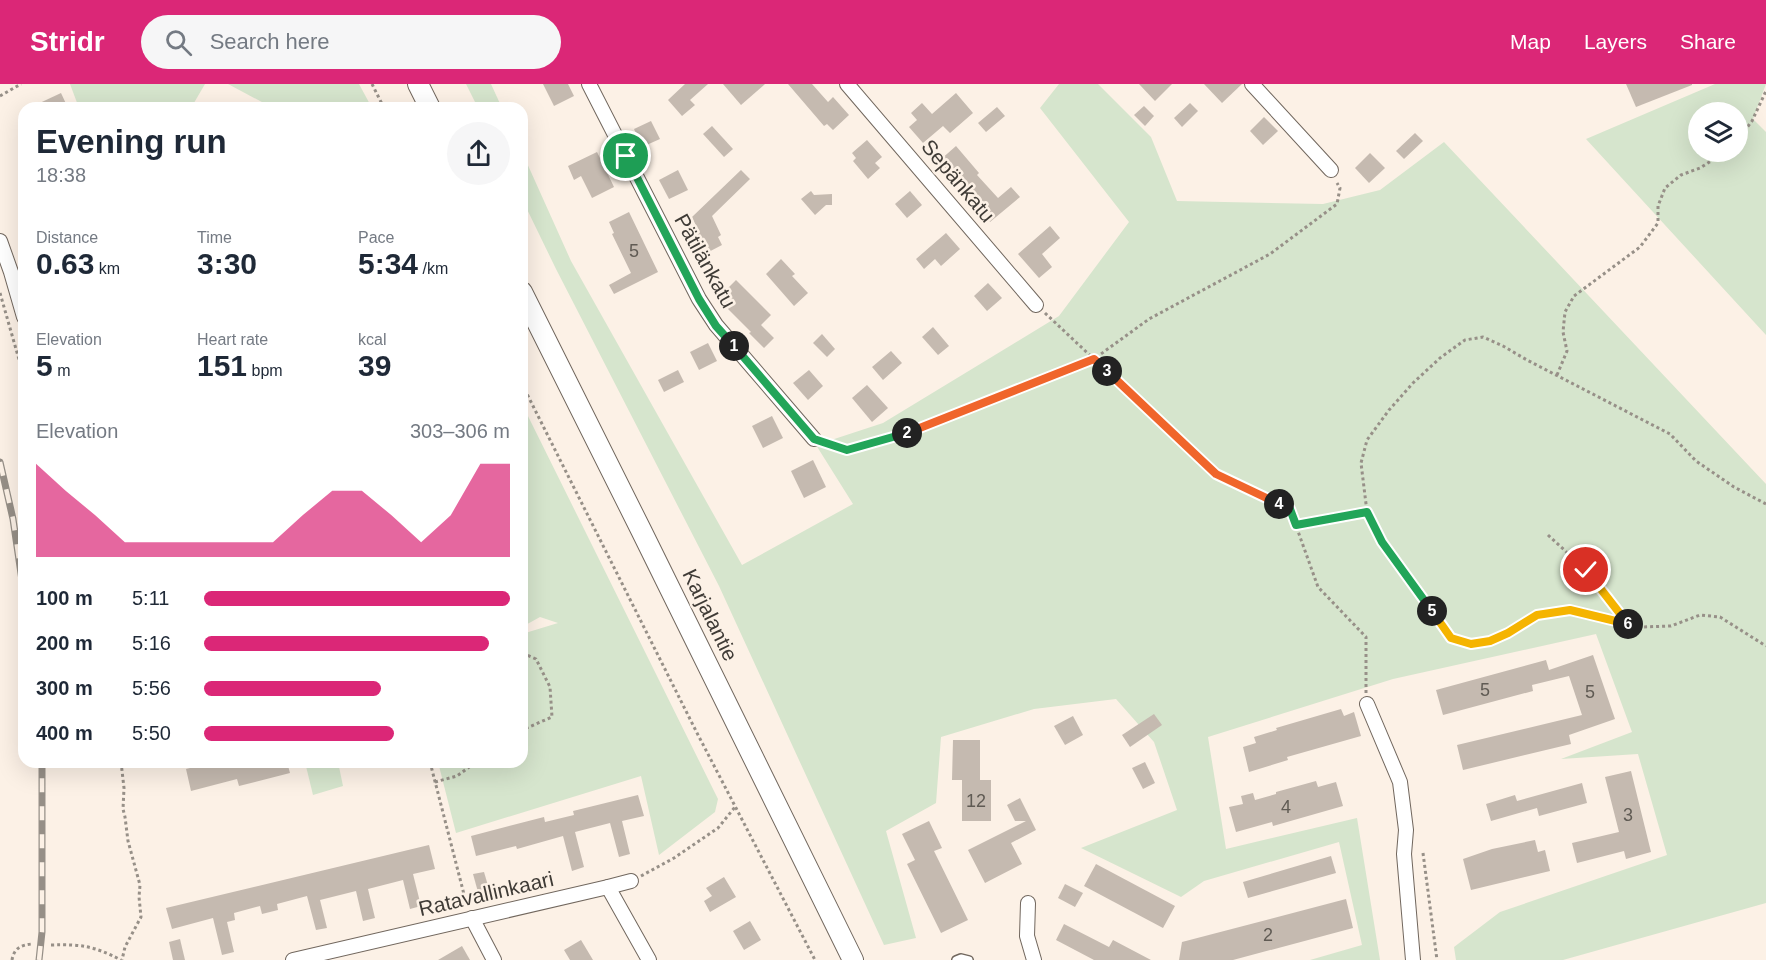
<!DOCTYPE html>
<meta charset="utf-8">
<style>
:root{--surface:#fff;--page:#f6f6f7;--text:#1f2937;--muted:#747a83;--accent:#db2777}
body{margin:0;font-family:Helvetica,sans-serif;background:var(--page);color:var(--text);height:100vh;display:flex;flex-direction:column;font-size:22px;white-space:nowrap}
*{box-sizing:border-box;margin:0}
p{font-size:20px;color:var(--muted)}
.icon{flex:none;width:33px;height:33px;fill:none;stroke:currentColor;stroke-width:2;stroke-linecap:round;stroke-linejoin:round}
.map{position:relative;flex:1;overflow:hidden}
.side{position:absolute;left:18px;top:18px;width:510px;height:666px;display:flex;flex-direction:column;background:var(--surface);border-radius:18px;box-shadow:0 6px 24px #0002}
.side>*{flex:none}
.buttons{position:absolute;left:1688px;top:18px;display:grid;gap:12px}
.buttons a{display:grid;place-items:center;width:60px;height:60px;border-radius:50%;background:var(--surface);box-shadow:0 6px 24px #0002;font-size:30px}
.pin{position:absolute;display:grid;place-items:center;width:51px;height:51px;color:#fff;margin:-26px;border:3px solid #fff;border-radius:50%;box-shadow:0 2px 6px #0007}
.km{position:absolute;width:30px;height:30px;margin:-15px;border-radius:50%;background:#222;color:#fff;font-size:16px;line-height:30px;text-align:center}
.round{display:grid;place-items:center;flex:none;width:63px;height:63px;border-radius:32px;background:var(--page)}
.overview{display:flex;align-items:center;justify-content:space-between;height:102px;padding:0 18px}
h1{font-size:33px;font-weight:600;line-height:45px}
.stats{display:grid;grid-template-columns:repeat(3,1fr);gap:9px;height:102px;padding:6px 18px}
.stats div{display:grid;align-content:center}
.stats b{font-size:30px;font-weight:600}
.stats small{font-size:16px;font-weight:400}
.stats p{font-size:16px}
.chart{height:168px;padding:12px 18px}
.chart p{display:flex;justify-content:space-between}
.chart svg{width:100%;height:108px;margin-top:6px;fill:var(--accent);opacity:.7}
ul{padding:0 18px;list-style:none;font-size:20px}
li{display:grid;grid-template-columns:96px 72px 1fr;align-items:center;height:45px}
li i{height:15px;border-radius:8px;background:var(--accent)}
header{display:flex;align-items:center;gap:36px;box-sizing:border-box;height:84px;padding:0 30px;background:var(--accent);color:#fff}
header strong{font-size:28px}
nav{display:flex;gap:33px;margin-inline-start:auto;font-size:21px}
.search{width:420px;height:54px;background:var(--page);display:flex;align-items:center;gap:15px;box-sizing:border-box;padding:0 21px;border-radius:33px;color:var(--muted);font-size:22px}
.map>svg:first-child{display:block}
.green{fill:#d6e5cd;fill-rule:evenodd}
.building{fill:#c5bab0}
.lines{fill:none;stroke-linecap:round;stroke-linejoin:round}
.service-casing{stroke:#71675e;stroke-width:10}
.minor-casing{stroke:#71675e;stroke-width:16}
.secondary-casing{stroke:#71675e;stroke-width:22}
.path{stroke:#979088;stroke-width:3;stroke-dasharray:3 3;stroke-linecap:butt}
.service{stroke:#fff;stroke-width:7}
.minor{stroke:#fff;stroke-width:14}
.secondary{stroke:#fff;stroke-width:20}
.rail-casing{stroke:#968f87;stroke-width:7}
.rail{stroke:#fcf1e6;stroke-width:4.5;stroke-dasharray:14;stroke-linecap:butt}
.split-1-casing{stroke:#fff;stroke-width:12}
.split-2-casing{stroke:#fff;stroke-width:12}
.split-3-casing{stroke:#fff;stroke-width:12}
.split-4-casing{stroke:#fff;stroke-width:12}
.split-5-casing{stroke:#fff;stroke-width:12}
.split-6-casing{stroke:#fff;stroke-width:12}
.split-7-casing{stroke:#fff;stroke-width:12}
.split-1{stroke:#22a559;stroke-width:8}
.split-2{stroke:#22a559;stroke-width:8}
.split-3{stroke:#f0652b;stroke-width:8}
.split-4{stroke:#f0652b;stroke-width:8}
.split-5{stroke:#22a559;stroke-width:8}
.split-6{stroke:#f5b400;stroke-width:8}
.split-7{stroke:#f5b400;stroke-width:8}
.labels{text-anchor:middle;stroke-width:5;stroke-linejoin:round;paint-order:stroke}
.number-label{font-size:18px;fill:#605b54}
.street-label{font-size:21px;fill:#3f3b36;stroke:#fcf1e6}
</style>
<header>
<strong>Stridr</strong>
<div class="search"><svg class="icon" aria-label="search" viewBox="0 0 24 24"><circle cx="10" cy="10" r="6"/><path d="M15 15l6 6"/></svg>Search here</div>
<nav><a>Map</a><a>Layers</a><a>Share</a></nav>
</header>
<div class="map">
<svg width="1766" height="876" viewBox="0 0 1766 876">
<rect width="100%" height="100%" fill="#fcf1e6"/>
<g class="green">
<path d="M 70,0 L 205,0 L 191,24 L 79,24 Z"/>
<path d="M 228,0 L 359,0 L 372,24 L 273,24 Z"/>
<path d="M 466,0 L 491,0 L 502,24 L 478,24 Z"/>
<path d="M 1059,0 L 1098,0 L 1151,53 L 1177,117 L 1323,120 L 1380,106 L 1444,58 L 1766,400 L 1766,819 L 1563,876 L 1456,876 L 1454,863 L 1500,828 L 1667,771 L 1638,670 L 1561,675 L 1632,648 L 1596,550 L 1393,595 L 1208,653 L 1226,765 L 1357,734 L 1380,876 L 1310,876 L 1362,861 L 1339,758 L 1204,797 L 1181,813 L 1081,764 L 1177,726 L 1154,658 L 1116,615 L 1034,625 L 941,653 L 936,719 L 886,747 L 916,854 L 884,861 L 719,502 L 556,185 L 522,115 L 522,68 L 571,177 L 742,481 L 853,420 L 816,361 L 883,339 L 1059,232 L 1129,138 L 1040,24 Z"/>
<path d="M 1715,0 L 1766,0 L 1753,35 L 1766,48 L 1766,251 L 1586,55 ZM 1698,28 L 1737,28 L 1737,68 L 1698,68 Z"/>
<path d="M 522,320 L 718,715 L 715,728 L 659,771 L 641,692 L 456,749 L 438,678 L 522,678 L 522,550 L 558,539 L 540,533 L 522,543 Z"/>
<path d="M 305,678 L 338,678 L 343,702 L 313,711 Z"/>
</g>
<g class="building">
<path d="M 543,0 L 568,0 L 574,12 L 554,22 Z"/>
<path d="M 685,0 L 708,0 L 690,16 L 695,21 L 682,32 L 668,16 Z"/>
<path d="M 723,0 L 765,0 L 741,21 Z"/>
<path d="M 788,0 L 812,0 L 828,18 L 833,13 L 849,31 L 833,46 L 827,40 L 824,42 Z"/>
<path d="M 1139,0 L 1172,0 L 1155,17 Z"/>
<path d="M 1204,0 L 1242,0 L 1222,19 Z"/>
<path d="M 1626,0 L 1692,0 L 1692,1 L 1636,23 Z"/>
<path d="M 61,9 L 68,24 L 29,24 Z"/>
<path d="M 956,9 L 973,29 L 950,49 L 943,42 L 923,59 L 909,43 L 917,36 L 911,29 L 922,19 L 932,30 Z"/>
<path d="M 1190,19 L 1198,27 L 1182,43 L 1174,34 Z"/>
<path d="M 1144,22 L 1154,32 L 1145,42 L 1134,31 Z"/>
<path d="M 997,23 L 1005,32 L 986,48 L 978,39 Z"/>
<path d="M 1264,33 L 1278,47 L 1263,61 L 1250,47 Z"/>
<path d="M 651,37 L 660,55 L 642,63 L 634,45 Z"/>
<path d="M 712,42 L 733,65 L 724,73 L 703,50 Z"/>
<path d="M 1415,49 L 1423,57 L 1404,75 L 1396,67 Z"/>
<path d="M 867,56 L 882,73 L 875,79 L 880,84 L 868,95 L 853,77 L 856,74 L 852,69 Z"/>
<path d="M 956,62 L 979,89 L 977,91 L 998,114 L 1011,103 L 1020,113 L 990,138 L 976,121 L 980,117 L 956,90 L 953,93 L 939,77 Z"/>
<path d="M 597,68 L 614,103 L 592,114 L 581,92 L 574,96 L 568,82 Z"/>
<path d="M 1370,69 L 1385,84 L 1369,99 L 1355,84 Z"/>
<path d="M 678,86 L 688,106 L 669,115 L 659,96 Z"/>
<path d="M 741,86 L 750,95 L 712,132 L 721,151 L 718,153 L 722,161 L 699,173 L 689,153 L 699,148 L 692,133 Z"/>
<path d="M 811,107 L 814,111 L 832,110 L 832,121 L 826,121 L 815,131 L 801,115 Z"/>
<path d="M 910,107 L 922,121 L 907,134 L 895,120 Z"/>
<path d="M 629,128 L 658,188 L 614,210 L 609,201 L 631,189 L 612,150 L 614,149 L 609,138 Z"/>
<path d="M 1050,142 L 1060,154 L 1042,170 L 1052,183 L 1039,194 L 1018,170 Z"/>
<path d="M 946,149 L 960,165 L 941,182 L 935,175 L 924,185 L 916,175 Z"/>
<path d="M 781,175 L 795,190 L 792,192 L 808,209 L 794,222 L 766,190 Z"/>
<path d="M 736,196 L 771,231 L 761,241 L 774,254 L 764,264 L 749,249 L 751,248 L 723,220 L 730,214 L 724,208 Z"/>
<path d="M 988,199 L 1002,214 L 987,227 L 974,212 Z"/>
<path d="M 933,243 L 949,262 L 938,271 L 922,253 Z"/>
<path d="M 822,250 L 835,265 L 827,273 L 813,259 Z"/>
<path d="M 708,259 L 717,277 L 699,286 L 690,268 Z"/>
<path d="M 891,267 L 902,279 L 883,296 L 872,283 Z"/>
<path d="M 678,286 L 684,298 L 664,308 L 658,296 Z"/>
<path d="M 809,286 L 823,302 L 808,316 L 793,299 Z"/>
<path d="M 867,301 L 888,324 L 872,338 L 852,314 Z"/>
<path d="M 772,332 L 783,354 L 763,364 L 752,342 Z"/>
<path d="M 813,376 L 826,403 L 804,414 L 791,387 Z"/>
<path d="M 1593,571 L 1615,635 L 1569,651 L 1571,660 L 1463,686 L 1457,661 L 1582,631 L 1569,592 L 1532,601 L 1533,607 L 1443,631 L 1436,606 L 1546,576 L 1549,586 Z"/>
<path d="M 1341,625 L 1344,632 L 1354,628 L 1361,652 L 1287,673 L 1288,676 L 1249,688 L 1243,663 L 1256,659 L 1254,653 L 1277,646 L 1276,644 Z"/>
<path d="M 1154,630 L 1162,641 L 1130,663 L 1122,651 Z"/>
<path d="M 1073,632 L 1083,651 L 1065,661 L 1054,642 Z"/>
<path d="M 953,656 L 980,656 L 980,696 L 991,696 L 991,737 L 962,737 L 962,696 L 952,696 Z"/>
<path d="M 214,678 L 287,678 L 290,689 L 239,702 L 237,695 L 191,707 L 186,685 Z"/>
<path d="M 1145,678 L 1155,699 L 1143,705 L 1132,684 Z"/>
<path d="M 1631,687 L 1651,768 L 1626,775 L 1624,767 L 1577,779 L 1572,759 L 1619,748 L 1605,693 Z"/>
<path d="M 1316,697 L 1318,703 L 1336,698 L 1343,722 L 1273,742 L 1272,738 L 1236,748 L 1229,723 L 1243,720 L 1241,712 L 1253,709 L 1255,716 L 1276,710 L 1276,708 Z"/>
<path d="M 1582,699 L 1587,719 L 1539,732 L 1537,724 L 1491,737 L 1486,720 L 1515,711 L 1517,717 Z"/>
<path d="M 638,711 L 644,732 L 622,737 L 630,770 L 619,773 L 610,739 L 575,748 L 584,783 L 572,787 L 563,752 L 517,765 L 516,762 L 476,772 L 471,752 L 544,733 L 545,738 L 574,731 L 573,727 Z"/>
<path d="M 1020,714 L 1036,746 L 1011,759 L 1022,780 L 985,799 L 968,766 L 1026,737 L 1015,737 L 1007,721 Z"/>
<path d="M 929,737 L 942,764 L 934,767 L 968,836 L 941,849 L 907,780 L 915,776 L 902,750 Z"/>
<path d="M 1535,756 L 1538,768 L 1545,766 L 1550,787 L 1471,806 L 1463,775 L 1492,765 Z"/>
<path d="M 429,761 L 435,785 L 413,790 L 421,822 L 410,825 L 403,796 L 368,805 L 375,834 L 363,837 L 356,807 L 320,816 L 327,844 L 316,846 L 307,812 L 277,820 L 278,826 L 262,830 L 260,822 L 234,829 L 235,836 L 227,838 L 234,868 L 222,871 L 213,834 L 172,845 L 166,824 Z"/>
<path d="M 1331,772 L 1336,789 L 1248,814 L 1243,798 Z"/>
<path d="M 1096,780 L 1175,822 L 1163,844 L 1084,802 Z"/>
<path d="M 484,788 L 489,805 L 478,808 L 473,790 Z"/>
<path d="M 724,793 L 736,813 L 710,828 L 704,817 L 712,812 L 706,804 Z"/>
<path d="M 1065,800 L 1083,809 L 1075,823 L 1058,814 Z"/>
<path d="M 1346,815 L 1353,844 L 1233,876 L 1179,876 L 1182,858 Z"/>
<path d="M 750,837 L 761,856 L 744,866 L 733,847 Z"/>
<path d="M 1064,840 L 1109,863 L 1113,856 L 1151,876 L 1094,876 L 1056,856 Z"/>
<path d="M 180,855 L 185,876 L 173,876 L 169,858 Z"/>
<path d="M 581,856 L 593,876 L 570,876 L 564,866 Z"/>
<path d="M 462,862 L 470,876 L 438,876 Z"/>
</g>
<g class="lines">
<g class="service-casing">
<path id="service" d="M 956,876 L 961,874 L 969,876"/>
</g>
<g class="minor-casing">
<g id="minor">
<path d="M 589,0 L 699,215 L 716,241 L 814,355"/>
<path d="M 847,0 L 1036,221"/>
<path d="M 1252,0 L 1331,86"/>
<path d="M 0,157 L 11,188 L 24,233"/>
<path d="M 1367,620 L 1400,698 L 1406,746 L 1404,770 L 1413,876"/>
<path d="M 608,803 L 631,797"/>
<path d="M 1028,819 L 1027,852 L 1034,876"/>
<path d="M 472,834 L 494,876"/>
<path d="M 293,876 L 608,803 L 649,876"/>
</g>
</g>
<g class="secondary-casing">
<g id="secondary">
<path d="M 418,0 L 430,24"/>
<path d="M 522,208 L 641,446 L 853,876"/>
</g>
</g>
<g class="path">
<path d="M 372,0 L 384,24"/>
<path d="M 0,12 L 21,0"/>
<path d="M 1737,57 L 1752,37 L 1766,7"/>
<path d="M 0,209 L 24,293"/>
<path d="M 1045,229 L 1216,390 L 1290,425 L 1318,503 L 1366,553 L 1366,609"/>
<path d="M 1557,291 L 1567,267 L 1563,248 L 1565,228 L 1574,212 L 1640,163 L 1658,139 L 1658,122 L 1665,104 L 1681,91 L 1700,84 L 1725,68"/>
<path d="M 522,300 L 696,647 L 815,876"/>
<path d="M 827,359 L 847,367 L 909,348 L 1094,275 L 1149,235 L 1270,170 L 1337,120 L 1340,104 L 1337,99"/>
<path d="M 1766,420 L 1734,403 L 1696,377 L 1670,350 L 1527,276 L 1503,262 L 1483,253 L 1465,256 L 1440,274 L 1413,299 L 1389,326 L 1367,356 L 1361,379 L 1367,428 L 1382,458 L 1451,554 L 1471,560 L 1490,557 L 1508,549 L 1537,531 L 1571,526 L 1641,543 L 1671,542 L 1700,531 L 1720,533 L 1766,562"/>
<path d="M 1296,441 L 1367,428"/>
<path d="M 1548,451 L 1586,486 L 1627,539"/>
<path d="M 522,572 L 527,571 L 536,575 L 550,603 L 552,633 L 522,646"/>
<path d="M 121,678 L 124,704 L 123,725 L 125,733 L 128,757 L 140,801 L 139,813 L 141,833 L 125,863 L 122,876"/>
<path d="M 430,678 L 467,822"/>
<path d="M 435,698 L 457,692 L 476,678"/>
<path d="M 1423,769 L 1437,876"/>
<path d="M 641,792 L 674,774 L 718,744 L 735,723"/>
<path d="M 51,861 C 81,860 94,862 121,876"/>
<path d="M 12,876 C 14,864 21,861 32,860"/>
</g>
<use href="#service" class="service"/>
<use href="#minor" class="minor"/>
<use href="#secondary" class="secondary"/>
<g class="rail-casing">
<g id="rail">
<path d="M 0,378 L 13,435 L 24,510"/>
<path d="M 39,876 L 42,848 L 42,678"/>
</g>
</g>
<use href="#rail" class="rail"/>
</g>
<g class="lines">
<g class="split-1-casing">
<path id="split-1" d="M 626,72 L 699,215 L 716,242 L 734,262"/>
</g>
<g class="split-2-casing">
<path id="split-2" d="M 734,262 L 814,355 L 847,366 L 907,349"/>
</g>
<g class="split-3-casing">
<path id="split-3" d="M 907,349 L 1094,275 L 1107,287"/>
</g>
<g class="split-4-casing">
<path id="split-4" d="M 1107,287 L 1216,390 L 1279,420"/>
</g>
<g class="split-5-casing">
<path id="split-5" d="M 1279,420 L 1290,425 L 1296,441 L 1367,428 L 1382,458 L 1432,527"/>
</g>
<g class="split-6-casing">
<path id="split-6" d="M 1432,527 L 1451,554 L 1471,560 L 1490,557 L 1508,549 L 1537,531 L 1570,526 L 1628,540"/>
</g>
<g class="split-7-casing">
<path id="split-7" d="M 1586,486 L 1628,540"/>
</g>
<use href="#split-1" class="split-1"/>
<use href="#split-2" class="split-2"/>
<use href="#split-3" class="split-3"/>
<use href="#split-4" class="split-4"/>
<use href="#split-5" class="split-5"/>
<use href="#split-6" class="split-6"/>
<use href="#split-7" class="split-7"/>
</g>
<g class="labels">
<g class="number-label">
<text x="634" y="173">5</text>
<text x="1485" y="612">5</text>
<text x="1590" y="614">5</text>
<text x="976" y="723">12</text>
<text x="1286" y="729">4</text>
<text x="1628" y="737">3</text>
<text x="1268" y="857">2</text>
</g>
<g class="street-label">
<text transform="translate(958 97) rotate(50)" y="7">Sepänkatu</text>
<text transform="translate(705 177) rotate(61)" y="7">Pätilänkatu</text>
<text transform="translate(710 531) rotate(64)" y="7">Karjalantie</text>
<text transform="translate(486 810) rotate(-13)" y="7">Ratavallinkaari</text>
</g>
</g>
</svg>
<div class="buttons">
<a><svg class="icon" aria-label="layers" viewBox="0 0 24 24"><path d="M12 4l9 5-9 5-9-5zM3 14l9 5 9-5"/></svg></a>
</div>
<div class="pin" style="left:626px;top:72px;background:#1e9e55"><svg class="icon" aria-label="arrive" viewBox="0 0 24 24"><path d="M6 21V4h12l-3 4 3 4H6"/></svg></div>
<div class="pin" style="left:1586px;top:486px;background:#d93025"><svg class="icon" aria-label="check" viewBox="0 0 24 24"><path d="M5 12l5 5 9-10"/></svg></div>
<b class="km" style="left:734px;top:262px">1</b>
<b class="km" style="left:907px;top:349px">2</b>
<b class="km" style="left:1107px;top:287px">3</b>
<b class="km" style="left:1279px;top:420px">4</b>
<b class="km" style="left:1432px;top:527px">5</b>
<b class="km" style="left:1628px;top:540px">6</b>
<section class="side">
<div class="overview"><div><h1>Evening run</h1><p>18:38</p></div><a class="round"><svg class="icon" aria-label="share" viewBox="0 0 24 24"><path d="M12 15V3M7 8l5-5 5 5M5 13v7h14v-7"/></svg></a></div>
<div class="stats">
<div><p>Distance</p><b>0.63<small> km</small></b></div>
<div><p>Time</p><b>3:30</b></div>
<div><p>Pace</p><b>5:34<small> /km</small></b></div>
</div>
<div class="stats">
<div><p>Elevation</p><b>5<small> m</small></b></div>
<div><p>Heart rate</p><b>151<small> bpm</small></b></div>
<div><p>kcal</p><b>39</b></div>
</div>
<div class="chart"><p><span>Elevation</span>303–306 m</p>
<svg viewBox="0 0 160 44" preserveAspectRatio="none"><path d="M0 44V6L10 17L20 27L30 38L40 38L50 38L60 38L70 38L80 38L90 27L100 17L110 17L120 27L130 38L140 27L150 6L160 6V44z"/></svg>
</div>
<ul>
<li><b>100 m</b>5:11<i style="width:100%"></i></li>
<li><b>200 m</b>5:16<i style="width:93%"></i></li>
<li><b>300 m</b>5:56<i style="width:58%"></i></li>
<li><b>400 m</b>5:50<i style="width:62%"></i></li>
</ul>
</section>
</div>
